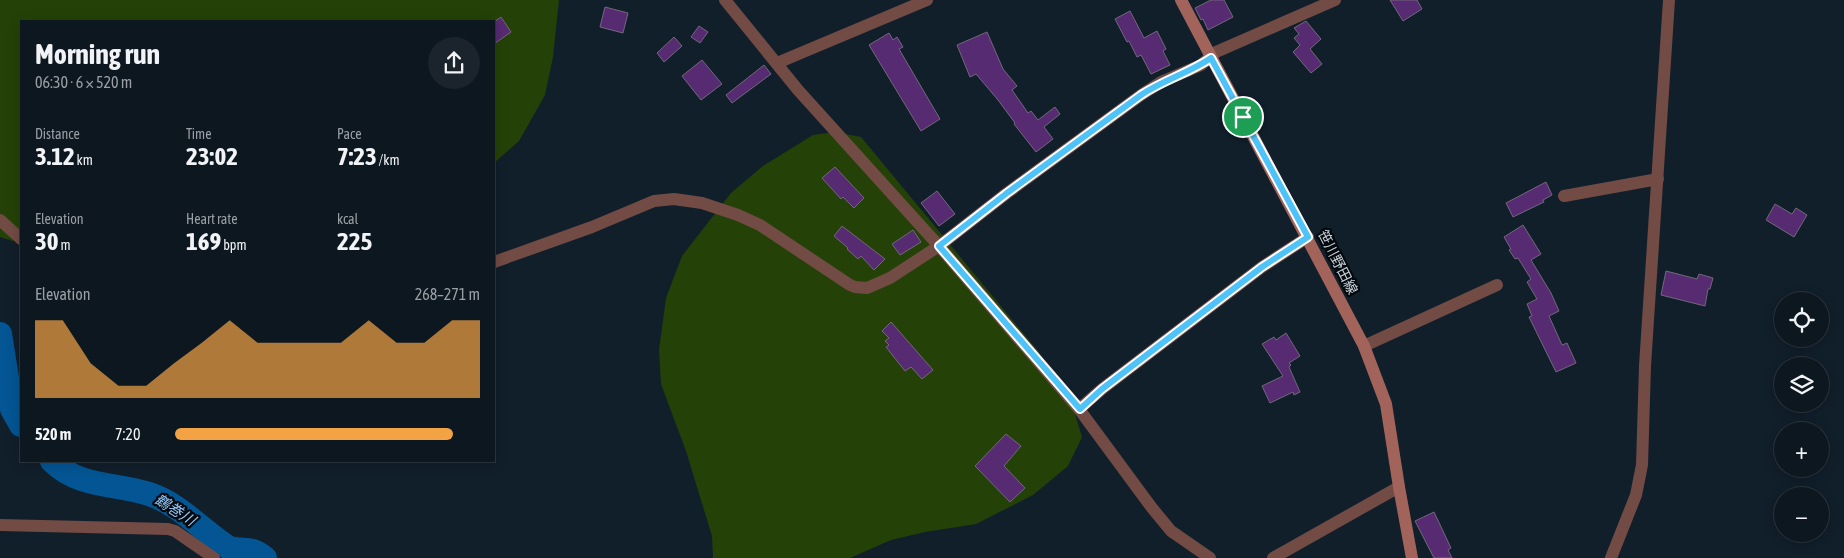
<!DOCTYPE html>
<meta charset="utf-8">
<style>
:root{--surface:#0d1720;--page:#1b242d;--text:#f1f3f6;--muted:#9a9fa5;--line:#2d363e;--accent:#f4a344}
body{margin:0;font-family:"Asap Condensed","Noto Sans JP",sans-serif;background:var(--page);color:var(--text);height:100vh;display:flex;flex-direction:column;font-size:19px;white-space:nowrap}
*{box-sizing:border-box;margin:0}
p{font-size:16px;color:var(--muted)}
.icon{flex:none;width:28px;height:28px;fill:none;stroke:currentColor;stroke-width:2;stroke-linecap:round;stroke-linejoin:round}
.map{position:relative;flex:1;overflow:hidden}
.details{position:absolute;left:20px;top:20px;width:475px;height:442px;display:flex;flex-direction:column;background:var(--surface);border-radius:0px;box-shadow:0 2px 12px #0003,0 0 0 1px var(--line)}
.details>*{flex:none}
.buttons{position:absolute;left:1774px;top:292px;display:grid;gap:10px}
.buttons a{display:grid;place-items:center;width:55px;height:55px;border-radius:50%;background:var(--surface);box-shadow:0 2px 12px #0003,0 0 0 1px var(--line);font-size:25px}
.pin{position:absolute;display:grid;place-items:center;width:42px;height:42px;color:#fff;margin:-21px;border:2px solid #fff;border-radius:50%;box-shadow:0 1px 5px #0007}
.round{display:grid;place-items:center;flex:none;width:52px;height:52px;border-radius:26px;background:var(--page)}
.head{display:flex;align-items:center;justify-content:space-between;height:85px;padding:0 15px}
h1{font-size:28px;font-weight:700;line-height:38px}
.stats{display:grid;grid-template-columns:repeat(3,1fr);gap:8px;height:85px;padding:5px 15px}
.stats div{display:grid;align-content:center}
.stats b{font-size:25px;font-weight:700}
.stats small{font-size:14px;font-weight:400}
.stats p{font-size:14px}
.chart{height:140px;padding:10px 15px}
.chart p{display:flex;justify-content:space-between}
.chart svg{width:100%;height:90px;margin-top:5px;fill:var(--accent);opacity:.7}
ul{padding:0 15px;list-style:none;font-size:16px}
li{display:grid;grid-template-columns:80px 60px 1fr;align-items:center;height:38px}
li i{height:12px;border-radius:6px;background:var(--accent)}
.map>svg:first-child{display:block}
.green{fill:#244207}
.lines{fill:none;stroke-linecap:round;stroke-linejoin:round}
.river{stroke:#035593;stroke-width:24}
.building{fill:#572b72;stroke:#72687a}
.street{stroke:#724b45;stroke-width:12}
.secondary{stroke:#a2645a;stroke-width:12}
.route-casing{stroke:#fff;stroke-width:10}
.route{stroke:#4fc3f7;stroke-width:6}
.labels{text-anchor:middle;stroke-width:4.5;stroke-linejoin:round;paint-order:stroke}
.street-label{font-size:14px;fill:#cad4dc;stroke:#04090e}
.water-label{font-size:15px;font-style:italic;fill:#94c7fb;stroke:#04090e}
</style>
<div class="map">
<svg width="1844" height="558" viewBox="0 0 1844 558">
<rect width="100%" height="100%" fill="#111f2b"/>
<g class="green">
<path d="M 0,0 L 559,0 L 553,57 L 545,95 L 519,141 L 494,163 L 494,21 L 21,21 L 21,238 L 13,241 L 0,237 Z"/>
<path d="M 835,132 L 861,137 L 1038,351 L 1071,401 L 1082,437 L 1068,466 L 1033,495 L 976,524 L 925,532 L 891,540 L 850,558 L 713,558 L 712,536 L 686,451 L 661,384 L 659,350 L 666,298 L 682,256 L 731,193 L 763,166 L 813,135 Z"/>
</g>
<g class="lines">
<g class="river">
<path d="M 0,334 L 12,409 L 21,425"/>
<path d="M 52,461 C 79,488 116,483 149,494 C 180,504 202,531 229,548 C 246,552 250,546 265,558"/>
</g>
</g>
<g class="building">
<path d="M 1211,0 L 1224,0 L 1233,17 L 1208,30 L 1203,19 L 1201,20 L 1195,8 Z"/>
<path d="M 1390,0 L 1417,0 L 1422,9 L 1403,21 Z"/>
<path d="M 605,7 L 628,13 L 623,33 L 600,27 Z"/>
<path d="M 1130,11 L 1144,38 L 1157,31 L 1166,49 L 1163,51 L 1170,65 L 1151,74 L 1141,55 L 1137,57 L 1129,41 L 1127,42 L 1115,19 Z"/>
<path d="M 501,17 L 511,32 L 494,44 L 494,22 Z"/>
<path d="M 1306,21 L 1321,39 L 1310,49 L 1322,64 L 1311,73 L 1293,52 L 1300,45 L 1294,38 L 1299,34 L 1294,28 Z"/>
<path d="M 699,26 L 708,32 L 700,43 L 691,37 Z"/>
<path d="M 987,32 L 1003,69 L 1017,86 L 1012,90 L 1028,113 L 1031,111 L 1038,120 L 1055,107 L 1060,114 L 1044,127 L 1053,139 L 1036,152 L 1014,124 L 1015,123 L 998,100 L 976,74 L 970,77 L 957,45 Z"/>
<path d="M 889,33 L 893,40 L 897,37 L 903,47 L 899,49 L 940,119 L 921,131 L 869,45 Z"/>
<path d="M 674,37 L 682,46 L 664,62 L 657,53 Z"/>
<path d="M 702,60 L 722,84 L 701,100 L 682,76 Z"/>
<path d="M 764,65 L 771,74 L 732,103 L 726,95 Z"/>
<path d="M 835,167 L 864,198 L 854,208 L 843,197 L 841,199 L 822,178 Z"/>
<path d="M 1546,182 L 1552,195 L 1543,200 L 1544,202 L 1513,217 L 1506,203 Z"/>
<path d="M 937,191 L 955,214 L 939,226 L 921,203 Z"/>
<path d="M 1775,204 L 1792,214 L 1796,208 L 1807,215 L 1794,237 L 1766,220 Z"/>
<path d="M 1523,225 L 1541,254 L 1531,260 L 1551,293 L 1559,311 L 1549,316 L 1562,345 L 1567,343 L 1576,363 L 1556,372 L 1529,317 L 1532,316 L 1527,304 L 1537,299 L 1527,282 L 1531,279 L 1518,258 L 1515,259 L 1509,250 L 1511,249 L 1504,237 Z"/>
<path d="M 842,226 L 885,259 L 874,270 L 861,256 L 858,259 L 847,249 L 848,248 L 834,236 Z"/>
<path d="M 913,230 L 921,242 L 900,255 L 892,244 Z"/>
<path d="M 1666,271 L 1697,279 L 1699,274 L 1713,278 L 1710,289 L 1708,289 L 1705,306 L 1661,295 Z"/>
<path d="M 891,322 L 933,370 L 922,379 L 911,367 L 905,371 L 886,347 L 889,345 L 885,341 L 889,338 L 882,331 Z"/>
<path d="M 1286,333 L 1300,356 L 1289,363 L 1291,365 L 1289,367 L 1300,392 L 1294,395 L 1293,392 L 1270,403 L 1262,386 L 1283,376 L 1262,344 L 1274,337 L 1276,340 Z"/>
<path d="M 1006,434 L 1021,446 L 1004,466 L 1025,488 L 1010,502 L 975,466 Z"/>
<path d="M 1434,512 L 1451,548 L 1448,550 L 1452,558 L 1434,558 L 1415,521 Z"/>
</g>
<g class="lines">
<g class="street">
<path d="M 725,0 L 798,90 L 939,246 L 1079,409 L 1152,508 L 1171,531 L 1210,558"/>
<path d="M 777,63 L 927,0"/>
<path d="M 1564,196 L 1658,179"/>
<path d="M 0,220 L 21,239"/>
<path d="M 494,262 L 592,227 L 654,201 L 674,199 L 702,203 L 738,215 L 760,225 L 850,285 L 855,287 L 867,288 L 890,278 L 939,246 L 1007,193 L 1141,95 L 1161,82 L 1201,65 L 1216,52 L 1335,0"/>
<path d="M 1364,346 L 1497,285"/>
<path d="M 1079,409 L 1102,389 L 1262,267 L 1308,237"/>
<path d="M 0,525 L 168,529 L 175,531 L 214,558"/>
<path d="M 1273,558 L 1399,487"/>
<path d="M 1611,558 L 1636,495 L 1642,465 L 1645,366 L 1669,0"/>
</g>
<path class="secondary" d="M 1181,0 L 1364,346 L 1386,404 L 1399,487 L 1412,558"/>
</g>
<g class="lines">
<g class="route-casing">
<path id="route" d="M 1211,58 L 1308,237 L 1262,267 L 1102,389 L 1080,409 L 939,246 L 1007,193 L 1141,95 C 1163,80 1189,73 1211,58 Z"/>
</g>
<use href="#route" class="route"/>
</g>
<g class="labels">
<g class="street-label">
<text transform="translate(1338 262) rotate(63)" y="5">笹川野田線</text>
</g>
<g class="water-label">
<text transform="translate(175 510) rotate(33)" y="5">鶴巻川</text>
</g>
</g>
</svg>
<div class="buttons">
<a><svg class="icon" aria-label="locate" viewBox="0 0 24 24"><circle cx="12" cy="12" r="6"/><path d="M12 2v4M12 18v4M2 12h4M18 12h4"/></svg></a>
<a><svg class="icon" aria-label="layers" viewBox="0 0 24 24"><path d="M12 4l9 5-9 5-9-5zM3 14l9 5 9-5"/></svg></a>
<a>+</a>
<a>−</a>
</div>
<div class="pin" style="left:1243px;top:117px;background:#1e9e55"><svg class="icon" aria-label="arrive" viewBox="0 0 24 24"><path d="M6 21V4h12l-3 4 3 4H6"/></svg></div>
<section class="details">
<div class="head"><div><h1>Morning run</h1><p>06:30 · 6 × 520 m</p></div><a class="round"><svg class="icon" aria-label="share" viewBox="0 0 24 24"><path d="M12 15V3M7 8l5-5 5 5M5 13v7h14v-7"/></svg></a></div>
<div class="stats">
<div><p>Distance</p><b>3.12<small> km</small></b></div>
<div><p>Time</p><b>23:02</b></div>
<div><p>Pace</p><b>7:23<small> /km</small></b></div>
</div>
<div class="stats">
<div><p>Elevation</p><b>30<small> m</small></b></div>
<div><p>Heart rate</p><b>169<small> bpm</small></b></div>
<div><p>kcal</p><b>225</b></div>
</div>
<div class="chart"><p><span>Elevation</span>268–271 m</p>
<svg viewBox="0 0 160 44" preserveAspectRatio="none"><path d="M0 44V6L10 6L20 27L30 38L40 38L50 27L60 17L70 6L80 17L90 17L100 17L110 17L120 6L130 17L140 17L150 6L160 6V44z"/></svg>
</div>
<ul>
<li><b>520 m</b>7:20<i style="width:91%"></i></li>
</ul>
</section>
</div>
